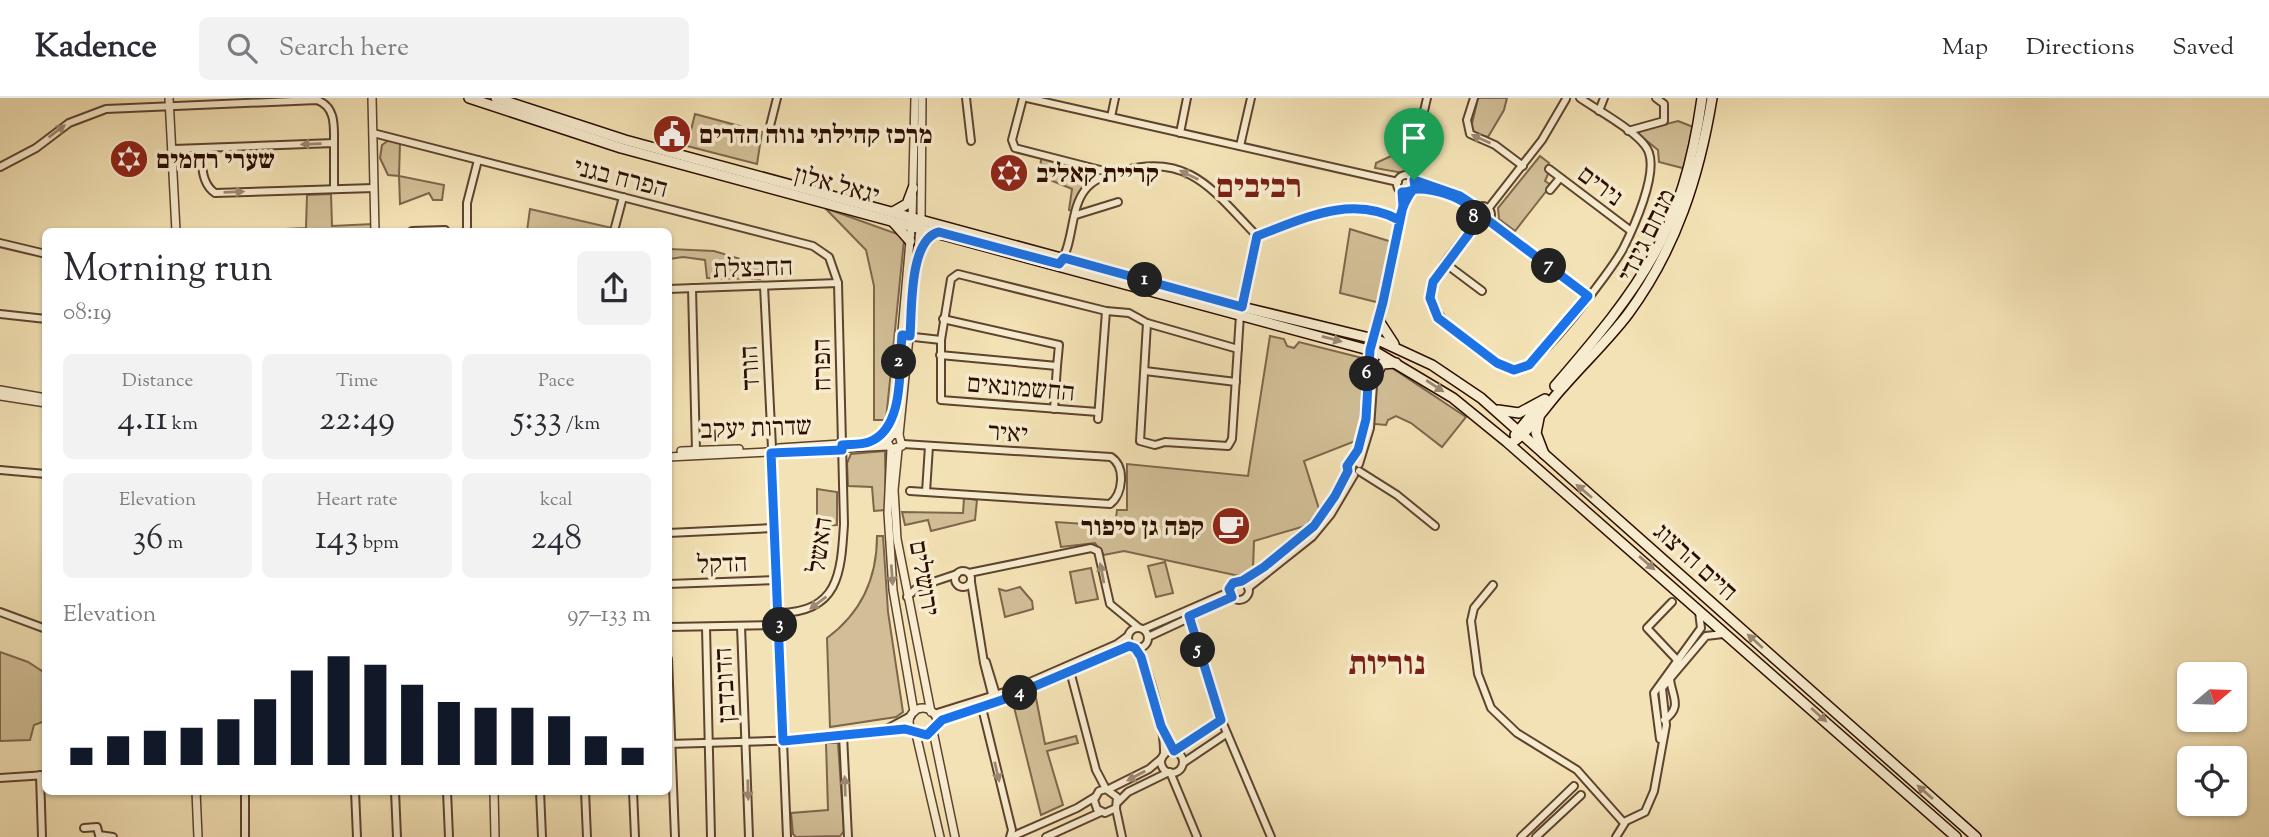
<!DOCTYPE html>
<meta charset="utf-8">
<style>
:root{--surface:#fff;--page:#f2f2f3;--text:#2b2b33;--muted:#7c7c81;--line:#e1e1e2;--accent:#111827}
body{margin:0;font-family:"Sorts Mill Goudy","Frank Ruhl Libre",serif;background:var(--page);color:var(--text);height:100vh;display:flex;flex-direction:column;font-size:26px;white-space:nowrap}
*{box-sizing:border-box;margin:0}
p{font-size:23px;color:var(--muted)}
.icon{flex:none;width:38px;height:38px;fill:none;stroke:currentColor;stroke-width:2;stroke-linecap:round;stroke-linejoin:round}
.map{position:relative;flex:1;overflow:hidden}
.panel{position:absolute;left:42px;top:130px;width:630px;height:567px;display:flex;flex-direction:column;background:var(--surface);border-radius:10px;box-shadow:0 2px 5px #0004}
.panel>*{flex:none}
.needle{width:46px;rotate:71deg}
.tools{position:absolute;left:2177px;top:564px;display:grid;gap:14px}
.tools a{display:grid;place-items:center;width:70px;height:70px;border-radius:10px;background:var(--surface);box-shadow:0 2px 5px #0004;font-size:35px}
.pin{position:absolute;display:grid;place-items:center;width:60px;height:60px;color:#fff;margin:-72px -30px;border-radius:50% 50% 50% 0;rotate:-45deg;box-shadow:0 0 7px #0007}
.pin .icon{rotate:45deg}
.km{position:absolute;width:35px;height:35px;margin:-18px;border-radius:50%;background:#222;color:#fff;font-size:19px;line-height:35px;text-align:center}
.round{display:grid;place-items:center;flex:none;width:74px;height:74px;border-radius:10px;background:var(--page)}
.head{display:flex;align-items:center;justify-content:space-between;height:119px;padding:0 21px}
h1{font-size:38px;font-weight:600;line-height:52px}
.metrics{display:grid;grid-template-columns:repeat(3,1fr);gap:10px;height:119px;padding:7px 21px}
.metrics div{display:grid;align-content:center;border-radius:10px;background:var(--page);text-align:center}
.metrics b{font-size:35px;font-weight:600}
.metrics small{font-size:19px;font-weight:400}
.metrics p{font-size:19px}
.chart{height:196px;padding:14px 21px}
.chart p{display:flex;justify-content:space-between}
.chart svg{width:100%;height:126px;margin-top:7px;stroke:var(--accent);stroke-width:6}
header{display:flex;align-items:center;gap:42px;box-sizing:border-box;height:98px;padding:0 35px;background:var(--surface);border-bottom:2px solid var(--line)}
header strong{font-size:33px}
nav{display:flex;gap:38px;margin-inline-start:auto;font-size:24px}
.search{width:490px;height:63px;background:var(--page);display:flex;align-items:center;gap:18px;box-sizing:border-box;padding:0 24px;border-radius:10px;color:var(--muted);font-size:26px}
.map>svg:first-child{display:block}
.green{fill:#d1be96;stroke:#7e664c;stroke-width:2}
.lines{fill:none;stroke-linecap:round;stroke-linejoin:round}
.minor-casing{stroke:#5e432e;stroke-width:10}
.tertiary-casing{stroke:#5e432e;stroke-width:10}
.secondary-casing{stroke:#2c0e01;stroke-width:12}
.minor{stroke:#f7eccf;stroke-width:6}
.tertiary{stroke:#f7eccf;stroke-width:7}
.secondary{stroke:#f7eccf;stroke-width:9}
.oneway{fill:#9c8872}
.route-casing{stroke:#fff;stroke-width:14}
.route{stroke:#1a73e8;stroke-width:9}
.labels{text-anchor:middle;stroke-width:7;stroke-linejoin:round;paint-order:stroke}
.poi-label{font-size:26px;font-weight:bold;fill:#2c0e01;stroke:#f7eccf;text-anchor:start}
.street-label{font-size:26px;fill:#2c0e01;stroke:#f7eccf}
.district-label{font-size:33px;font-weight:bold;fill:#7a1f14;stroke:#f7eccf}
</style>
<header>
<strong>Kadence</strong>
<div class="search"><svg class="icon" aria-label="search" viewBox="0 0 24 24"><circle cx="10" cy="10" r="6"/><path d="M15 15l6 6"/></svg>Search here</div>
<nav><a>Map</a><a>Directions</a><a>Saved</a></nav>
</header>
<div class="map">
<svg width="2269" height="739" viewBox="0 0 2269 739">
<rect width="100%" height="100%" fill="#f3e2b5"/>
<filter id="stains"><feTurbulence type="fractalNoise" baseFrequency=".00286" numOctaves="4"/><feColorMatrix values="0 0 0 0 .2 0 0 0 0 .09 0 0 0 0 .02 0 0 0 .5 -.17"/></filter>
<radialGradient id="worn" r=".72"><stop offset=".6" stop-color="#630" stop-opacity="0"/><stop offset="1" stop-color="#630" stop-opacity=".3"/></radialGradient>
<g class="green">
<path d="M 1478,0 L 1507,0 L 1504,12 L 1488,39 L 1476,36 L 1471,30 Z"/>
<path d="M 695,16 L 762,34 L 757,66 L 687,48 Z"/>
<path d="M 1678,23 L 1693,29 L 1686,71 L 1659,64 L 1658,52 L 1636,34 Z"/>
<path d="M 389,42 L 400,45 L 399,78 L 444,87 L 442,102 L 433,102 L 429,95 L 400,106 L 399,78 L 388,77 L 380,60 L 382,47 Z"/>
<path d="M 1406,51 L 1409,52 L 1406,73 L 1403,75 L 1375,70 L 1376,65 Z"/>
<path d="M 1042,58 L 1090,70 L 1073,113 L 1069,112 L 1072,91 L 1038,77 Z"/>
<path d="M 1540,58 L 1549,65 L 1545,71 L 1549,74 L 1545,83 L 1551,87 L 1515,133 L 1499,121 L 1498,110 Z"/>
<path d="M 331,96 L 332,128 L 372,126 L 372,133 L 244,133 L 306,130 L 307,97 Z"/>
<path d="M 825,110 L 900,137 L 904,142 L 886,322 L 874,322 L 874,188 L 866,152 Z"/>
<path d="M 530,111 L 612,130 L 612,133 L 527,133 Z"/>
<path d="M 1350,131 L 1392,144 L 1380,205 L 1340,195 Z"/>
<path d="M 669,151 L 714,153 L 763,168 L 760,181 L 707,180 L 705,162 L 683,159 L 669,161 Z"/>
<path d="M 1270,238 L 1284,241 L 1287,248 L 1294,250 L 1299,244 L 1386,266 L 1466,319 L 1442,349 L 1411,325 L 1396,318 L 1388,322 L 1386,327 L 1364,325 L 1358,342 L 1304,363 L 1319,411 L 1312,426 L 1254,443 L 1253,471 L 1239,478 L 1124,453 L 1104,457 L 1095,445 L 1061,449 L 1056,424 L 1115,428 L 1117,412 L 1127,412 L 1127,366 L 1248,378 Z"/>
<path d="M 885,353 L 886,412 L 874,413 L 872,389 L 848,388 L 847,365 L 851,356 Z"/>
<path d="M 817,391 L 837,394 L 837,427 L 817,428 Z"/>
<path d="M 964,400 L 977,402 L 975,422 L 931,433 L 928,422 L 905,427 L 902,414 L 963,415 Z"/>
<path d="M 877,438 L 883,438 L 888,514 L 903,614 L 896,619 L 830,629 L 827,540 C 861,515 877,480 877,438 Z"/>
<path d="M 1165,464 L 1173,495 L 1156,499 L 1148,468 Z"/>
<path d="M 1091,470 L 1098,501 L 1076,505 L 1070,474 Z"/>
<path d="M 1020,489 L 1032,503 L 1033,511 L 1005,519 L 999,491 L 1006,493 Z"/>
<path d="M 0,554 L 28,564 L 45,575 L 45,623 L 34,627 L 30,642 L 0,643 Z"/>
<path d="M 1035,595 L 1045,646 L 1076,638 L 1078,645 L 1047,653 L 1063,707 L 1041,717 L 1013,605 Z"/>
<path d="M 826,645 L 838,645 L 844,733 L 840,738 L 796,739 L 793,736 L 791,715 L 828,712 Z"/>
</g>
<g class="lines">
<g class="minor-casing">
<g id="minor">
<path d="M 966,0 L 971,43"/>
<path d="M 1023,0 L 1012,42 L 1015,50 L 1112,75"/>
<path d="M 1027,0 L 1398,84"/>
<path d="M 1474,0 L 1467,22 L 1470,36 L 1495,47 L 1523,68"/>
<path d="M 1599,13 L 1604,0"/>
<path d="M 1111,19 L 1115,0"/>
<path d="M 769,32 L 777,0"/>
<path d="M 1628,33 L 1664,23 L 1664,6 L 1656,0"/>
<path d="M 373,35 L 813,148 L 829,159 L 838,185 L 844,426 C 841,475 839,514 779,515"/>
<path d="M 1180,35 L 1187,0"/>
<path d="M 1240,48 L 1251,0"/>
<path d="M 203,50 C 201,65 201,85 215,95 L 374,90"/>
<path d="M 174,51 L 334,45 L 334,90"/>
<path d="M 0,69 L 36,50 L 69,25 L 106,11 L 317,2 C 336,9 334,28 334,45"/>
<path d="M 1549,71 L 1631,133"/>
<circle cx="1406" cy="86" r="9"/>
<path d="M 1412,79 L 1412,65 L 1427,0"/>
<path d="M 1414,82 L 1460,98 L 1478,110"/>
<path d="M 1414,91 L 1436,94"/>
<path d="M 1550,92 L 1560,80"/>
<circle cx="1482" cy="117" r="9"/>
<path d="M 1488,111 L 1542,42 L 1566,1"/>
<path d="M 1076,117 L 1118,104"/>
<path d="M 1489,123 L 1588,198"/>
<path d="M 1477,125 C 1464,139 1428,181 1430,199 C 1431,221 1500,276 1521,270 C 1542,264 1611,173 1623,151 C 1634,129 1657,78 1649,55 C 1643,36 1597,12 1580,0"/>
<path d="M 412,133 L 445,132"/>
<path d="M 467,133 L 467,105 L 478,62"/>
<path d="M 614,133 L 623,99"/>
<path d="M 1257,138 C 1303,121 1352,96 1399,122"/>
<path d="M 0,145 L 46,156"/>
<path d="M 1061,164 C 1074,143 1070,111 1085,92 C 1094,80 1108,77 1122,73 C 1190,54 1214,94 1257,138"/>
<path d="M 1446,166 L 1482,193"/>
<path d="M 764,188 L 772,350"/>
<path d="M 692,190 L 696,353"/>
<path d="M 668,191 L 838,185"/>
<path d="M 0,216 L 46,221"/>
<path d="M 1147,225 L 1140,343 L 1155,347 L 1165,344 L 1228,348 L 1232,341 L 1240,217 L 1257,138"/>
<path d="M 905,238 L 941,242"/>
<path d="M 940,257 L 1057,268 L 1059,247 L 943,221"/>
<path d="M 1145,273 L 1236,284"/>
<path d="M 1054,311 L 1057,268"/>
<path d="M 1098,314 L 941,302 L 941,242 L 951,181 L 958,176 L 1106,213 L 1129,215 L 1147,225 L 1238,251"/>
<path d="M 1098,321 L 1106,213"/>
<path d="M 903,346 L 1111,359 C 1126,369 1123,396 1110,406 L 910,393"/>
<path d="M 771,355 L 787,739"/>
<path d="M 1351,363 L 1363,339 L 1367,270 L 1379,216"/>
<path d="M 1359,366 L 1370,330 L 1375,259 L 1383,204 L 1399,122 L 1408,95"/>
<path d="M 0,372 L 46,376"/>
<path d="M 1359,373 L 1397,397 L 1435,428"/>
<path d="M 926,394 L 929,348"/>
<path d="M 668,435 L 775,430"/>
<circle cx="963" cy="481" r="8"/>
<path d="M 969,475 L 1091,450 L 1098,453 L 1110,506 L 1138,529"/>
<circle cx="1239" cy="492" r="10"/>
<path d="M 1242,483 C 1291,452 1321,426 1347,373"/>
<path d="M 971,484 L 984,565 L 993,600"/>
<path d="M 668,486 L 778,482"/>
<path d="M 1493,487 L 1474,510 L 1471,523 L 1478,576 L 1491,610 L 1517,635 L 1577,672 L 1624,725"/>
<path d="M 1248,490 L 1312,439 L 1331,416 L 1354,377"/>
<path d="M 907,499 L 918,489 L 957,476"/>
<path d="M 1672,504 L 1647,530 L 1678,563"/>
<path d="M 0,514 L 46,531"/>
<path d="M 1189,518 L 1213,602 L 1271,739"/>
<path d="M 741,528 L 749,739"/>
<path d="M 668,529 L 780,527"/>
<path d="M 706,529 L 711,739"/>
<circle cx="1138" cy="540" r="10"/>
<path d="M 1144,531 L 1229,494"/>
<path d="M 1148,539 L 1232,500"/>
<path d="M 1135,550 C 1150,568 1165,633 1164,657"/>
<path d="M 668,561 L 675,739"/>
<path d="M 986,564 L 997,600"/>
<path d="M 1070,573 L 1096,672 L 1106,691 L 1117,699 L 1116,710 L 1105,715 L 1097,711 L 1094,702 L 1099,693 L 1106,691"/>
<path d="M 979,610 L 983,614 L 1012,732 L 1010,739"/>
<path d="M 934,616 L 1014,591 L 1117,546 L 1128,538"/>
<path d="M 1664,622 C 1683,609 1672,599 1670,581"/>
<path d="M 936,627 L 942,622 L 1002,602 L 1132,548"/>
<path d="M 887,631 L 911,618"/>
<path d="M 843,637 L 848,739"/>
<path d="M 1660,641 L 1654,595 L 1701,530 L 1699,514"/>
<path d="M 668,646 L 804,642 L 905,631 L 913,634"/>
<path d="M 1176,653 L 1221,622"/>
<circle cx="1172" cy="664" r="11"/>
<path d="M 1183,665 L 1226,636"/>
<path d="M 1170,674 L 1197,739"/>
<path d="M 40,677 L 42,739"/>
<path d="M 0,680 L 46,677"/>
<path d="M 1109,691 L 1149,671 L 1162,660"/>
<path d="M 355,693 L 357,739"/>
<path d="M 395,693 L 397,739"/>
<path d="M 447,693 L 449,739"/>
<path d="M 540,693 L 542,739"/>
<path d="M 585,693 L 587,739"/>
<path d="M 633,693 L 635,739"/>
<path d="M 1118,704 L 1128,694 L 1169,674"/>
<path d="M 1116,711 L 1122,739"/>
<path d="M 84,730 L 97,729 L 99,737 L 113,739"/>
<path d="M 245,739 L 245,693"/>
<path d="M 1011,739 L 1077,710 L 1095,699"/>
<path d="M 1046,739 L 1101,714"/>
<path d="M 1521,739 L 1574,688"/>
<path d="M 1536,739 L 1581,697"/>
<path d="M 1616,739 L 1626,723 L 1645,714 L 1654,693 L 1666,627 L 1662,590 L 1706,538 L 1723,536"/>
</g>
</g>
<g class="tertiary-casing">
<g id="tertiary">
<path d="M 169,0 L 176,133"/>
<path d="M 372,0 L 375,133"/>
<path d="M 0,292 L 46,300"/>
<path d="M 0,298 L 46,305"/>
<path d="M 893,336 L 912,120 L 915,0"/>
<path d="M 899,337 L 921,122 L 922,0"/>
<path d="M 872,343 L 884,336 L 892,322"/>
<path d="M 779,350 L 887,343"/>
<path d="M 891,351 L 902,348 L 899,337 L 893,336 L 887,343 L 891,351 L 888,415 L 893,492 L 914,614"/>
<path d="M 898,352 L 894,392 L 897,441 L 931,614"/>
<path d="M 681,353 L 739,351"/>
<path d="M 668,359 L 888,348"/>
<circle cx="923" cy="624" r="14"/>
<path d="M 933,633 L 955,739"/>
<path d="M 916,636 L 940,739"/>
<path d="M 196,693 L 198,739"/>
<path d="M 494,693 L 495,739"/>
</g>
</g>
<g class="secondary-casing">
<g id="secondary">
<path d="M 469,0 L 621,50 L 1376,254 L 1453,300 L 1507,344 L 1956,739"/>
<path d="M 496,0 L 625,42 L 1242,209 L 1378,242 L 1432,267 L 1481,300 L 1976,739"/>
<path d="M 893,114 L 907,106 L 913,90"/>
<path d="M 894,125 L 910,143"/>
<path d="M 918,151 L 928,139 L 937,134"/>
<path d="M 1381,226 L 1394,246"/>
<path d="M 1373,282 L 1382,266 L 1396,265"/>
<path d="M 1555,288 C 1641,188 1683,135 1702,0"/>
<path d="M 1498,312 L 1519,315 L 1545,301"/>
<path d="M 1539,320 L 1536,335 L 1544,356"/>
<path d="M 1515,337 L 1537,310"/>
<path d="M 1510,346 C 1532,332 1546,307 1564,288 C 1585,264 1609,241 1628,216 C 1676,151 1699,79 1712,0"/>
</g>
</g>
<use href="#minor" class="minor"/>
<use href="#tertiary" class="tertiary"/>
<use href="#secondary" class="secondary"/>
</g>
<defs><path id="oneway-solid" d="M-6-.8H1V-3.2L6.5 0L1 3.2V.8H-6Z" transform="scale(1.75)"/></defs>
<g class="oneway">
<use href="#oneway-solid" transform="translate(57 33) rotate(-37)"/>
<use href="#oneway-solid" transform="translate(1481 41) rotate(-156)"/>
<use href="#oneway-solid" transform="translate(311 46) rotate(178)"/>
<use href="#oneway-solid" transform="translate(1189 77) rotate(-154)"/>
<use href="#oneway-solid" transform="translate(234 94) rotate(-2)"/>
<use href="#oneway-solid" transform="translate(1332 241) rotate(15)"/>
<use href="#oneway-solid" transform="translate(1435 288) rotate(33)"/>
<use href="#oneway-solid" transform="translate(1584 393) rotate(-140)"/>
<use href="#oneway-solid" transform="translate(1647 465) rotate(41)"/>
<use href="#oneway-solid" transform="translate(1102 475) rotate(-101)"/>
<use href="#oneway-solid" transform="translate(892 477) rotate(86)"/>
<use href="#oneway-solid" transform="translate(818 505) rotate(143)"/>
<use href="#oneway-solid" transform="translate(1755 543) rotate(-138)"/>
<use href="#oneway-solid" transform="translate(1819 617) rotate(42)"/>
<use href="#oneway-solid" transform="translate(997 674) rotate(77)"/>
<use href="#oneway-solid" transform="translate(1136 678) rotate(152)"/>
<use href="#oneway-solid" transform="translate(845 688) rotate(-92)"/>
<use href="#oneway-solid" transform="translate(748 692) rotate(89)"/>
<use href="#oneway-solid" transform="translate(1925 694) rotate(-139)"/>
</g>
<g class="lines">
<g class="route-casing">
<path id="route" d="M 1414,82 L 1415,89 C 1406,100 1403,108 1399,122 C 1351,96 1303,121 1257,138 L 1242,209 L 1064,160 L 1059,166 L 939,134 C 909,141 912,212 910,238 L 902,237 C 899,269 905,331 869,344 C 861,347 850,346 842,347 L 842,352 L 771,355 L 783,643 L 905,631 L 927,637 L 942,622 L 1002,602 L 1129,548 L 1135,550 L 1141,559 L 1161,628 L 1174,653 L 1221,622 L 1189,518 L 1232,499 L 1229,491 L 1233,485 L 1242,483 L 1264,469 L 1314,428 L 1335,398 L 1348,373 L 1347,368 L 1358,352 L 1366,321 L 1370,252 L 1383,204 L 1403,108 L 1402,94 C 1409,95 1412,91 1418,91 C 1435,91 1459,98 1471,110 C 1476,115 1473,119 1477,125 L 1489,123 L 1588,198 L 1529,267 L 1514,272 L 1497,265 L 1438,220 L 1430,200 L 1433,184 L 1477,125 L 1474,117 L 1478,110 L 1460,98 L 1414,82"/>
</g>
<use href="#route" class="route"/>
</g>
<defs>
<g id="civic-disc" transform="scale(2.0125)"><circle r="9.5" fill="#8f2418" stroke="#f7eccf"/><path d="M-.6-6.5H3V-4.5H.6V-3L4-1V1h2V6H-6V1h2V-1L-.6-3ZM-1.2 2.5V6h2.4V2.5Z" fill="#fff"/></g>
<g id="synagogue-disc" transform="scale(2.0125)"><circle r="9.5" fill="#8f2418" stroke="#f7eccf"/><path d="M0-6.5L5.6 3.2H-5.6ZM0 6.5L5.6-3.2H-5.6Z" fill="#fff"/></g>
<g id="cafe-disc" transform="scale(2.0125)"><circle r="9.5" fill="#8f2418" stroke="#f7eccf"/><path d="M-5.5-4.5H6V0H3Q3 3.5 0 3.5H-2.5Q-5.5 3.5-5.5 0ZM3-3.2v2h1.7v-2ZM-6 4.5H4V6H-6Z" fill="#fff"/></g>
</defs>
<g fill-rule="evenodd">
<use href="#civic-disc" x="672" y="36"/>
<use href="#synagogue-disc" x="129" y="61"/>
<use href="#synagogue-disc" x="1009" y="75"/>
<use href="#cafe-disc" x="1231" y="428"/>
</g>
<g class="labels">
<g class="poi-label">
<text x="699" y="45">מרכז קהילתי נווה הדרים</text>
<text x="156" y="70">שערי רחמים</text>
<text x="1036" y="84">קריית קאליב</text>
<text x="1204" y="437" text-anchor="end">קפה גן סיפור</text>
</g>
<g class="street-label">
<text transform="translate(621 79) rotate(14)" y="9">הפרח בגני</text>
<text transform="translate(837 86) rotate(15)" y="9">יגאל אלון</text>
<text transform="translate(1601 87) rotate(37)" y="9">נירים</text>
<text transform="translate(1646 137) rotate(-64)" y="9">מנחם גינדי</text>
<text transform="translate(753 169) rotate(-2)" y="9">החבצלת</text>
<text transform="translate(821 267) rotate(-91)" y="9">הפרח</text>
<text transform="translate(749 270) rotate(-93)" y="9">הורד</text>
<text transform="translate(1021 289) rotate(5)" y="9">החשמונאים</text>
<text transform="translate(756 329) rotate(-2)" y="9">שדרות יעקב</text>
<text transform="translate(1008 334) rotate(4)" y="9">יאיר</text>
<text transform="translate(819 447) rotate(-82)" y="9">האשל</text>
<text transform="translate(1696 463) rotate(42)" y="9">חיים הרצוג</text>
<text transform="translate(722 465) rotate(-2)" y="9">הדקל</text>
<text transform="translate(925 480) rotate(80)" y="9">ירושלים</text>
<text transform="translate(724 587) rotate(-93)" y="9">הדובדבן</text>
</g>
<g class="district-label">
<text x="1259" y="99">רביבים</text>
<text x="1387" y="576">נוריות</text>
</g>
</g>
<rect width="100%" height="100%" filter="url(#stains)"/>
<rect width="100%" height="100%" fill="url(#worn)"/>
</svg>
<div class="tools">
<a><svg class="needle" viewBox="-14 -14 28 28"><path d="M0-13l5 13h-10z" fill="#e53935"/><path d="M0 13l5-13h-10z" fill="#7c7c81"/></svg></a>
<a><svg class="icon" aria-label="locate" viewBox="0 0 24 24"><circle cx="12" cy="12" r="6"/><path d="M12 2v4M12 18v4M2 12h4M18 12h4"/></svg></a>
</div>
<div class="pin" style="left:1414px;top:82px;background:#1e9e55"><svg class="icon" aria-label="arrive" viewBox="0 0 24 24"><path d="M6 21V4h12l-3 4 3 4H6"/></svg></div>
<b class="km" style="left:1145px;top:182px">1</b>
<b class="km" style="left:899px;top:264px">2</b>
<b class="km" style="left:780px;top:527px">3</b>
<b class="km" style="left:1020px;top:595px">4</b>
<b class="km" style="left:1198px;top:552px">5</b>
<b class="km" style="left:1367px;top:276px">6</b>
<b class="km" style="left:1549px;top:168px">7</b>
<b class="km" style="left:1474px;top:120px">8</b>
<section class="panel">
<div class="head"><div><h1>Morning run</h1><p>08:19</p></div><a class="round"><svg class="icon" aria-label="share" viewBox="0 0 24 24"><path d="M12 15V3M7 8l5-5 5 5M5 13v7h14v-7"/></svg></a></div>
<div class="metrics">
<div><p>Distance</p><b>4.11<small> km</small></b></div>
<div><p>Time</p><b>22:49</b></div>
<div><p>Pace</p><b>5:33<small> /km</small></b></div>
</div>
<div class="metrics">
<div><p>Elevation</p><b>36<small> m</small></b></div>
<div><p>Heart rate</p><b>143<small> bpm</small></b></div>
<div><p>kcal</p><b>248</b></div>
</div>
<div class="chart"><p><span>Elevation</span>97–133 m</p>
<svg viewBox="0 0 160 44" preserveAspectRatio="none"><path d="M5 44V38M15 44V34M25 44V32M35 44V31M45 44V28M55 44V21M65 44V11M75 44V6M85 44V9M95 44V16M105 44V22M115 44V24M125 44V24M135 44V27M145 44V34M155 44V38"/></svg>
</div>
</section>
</div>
